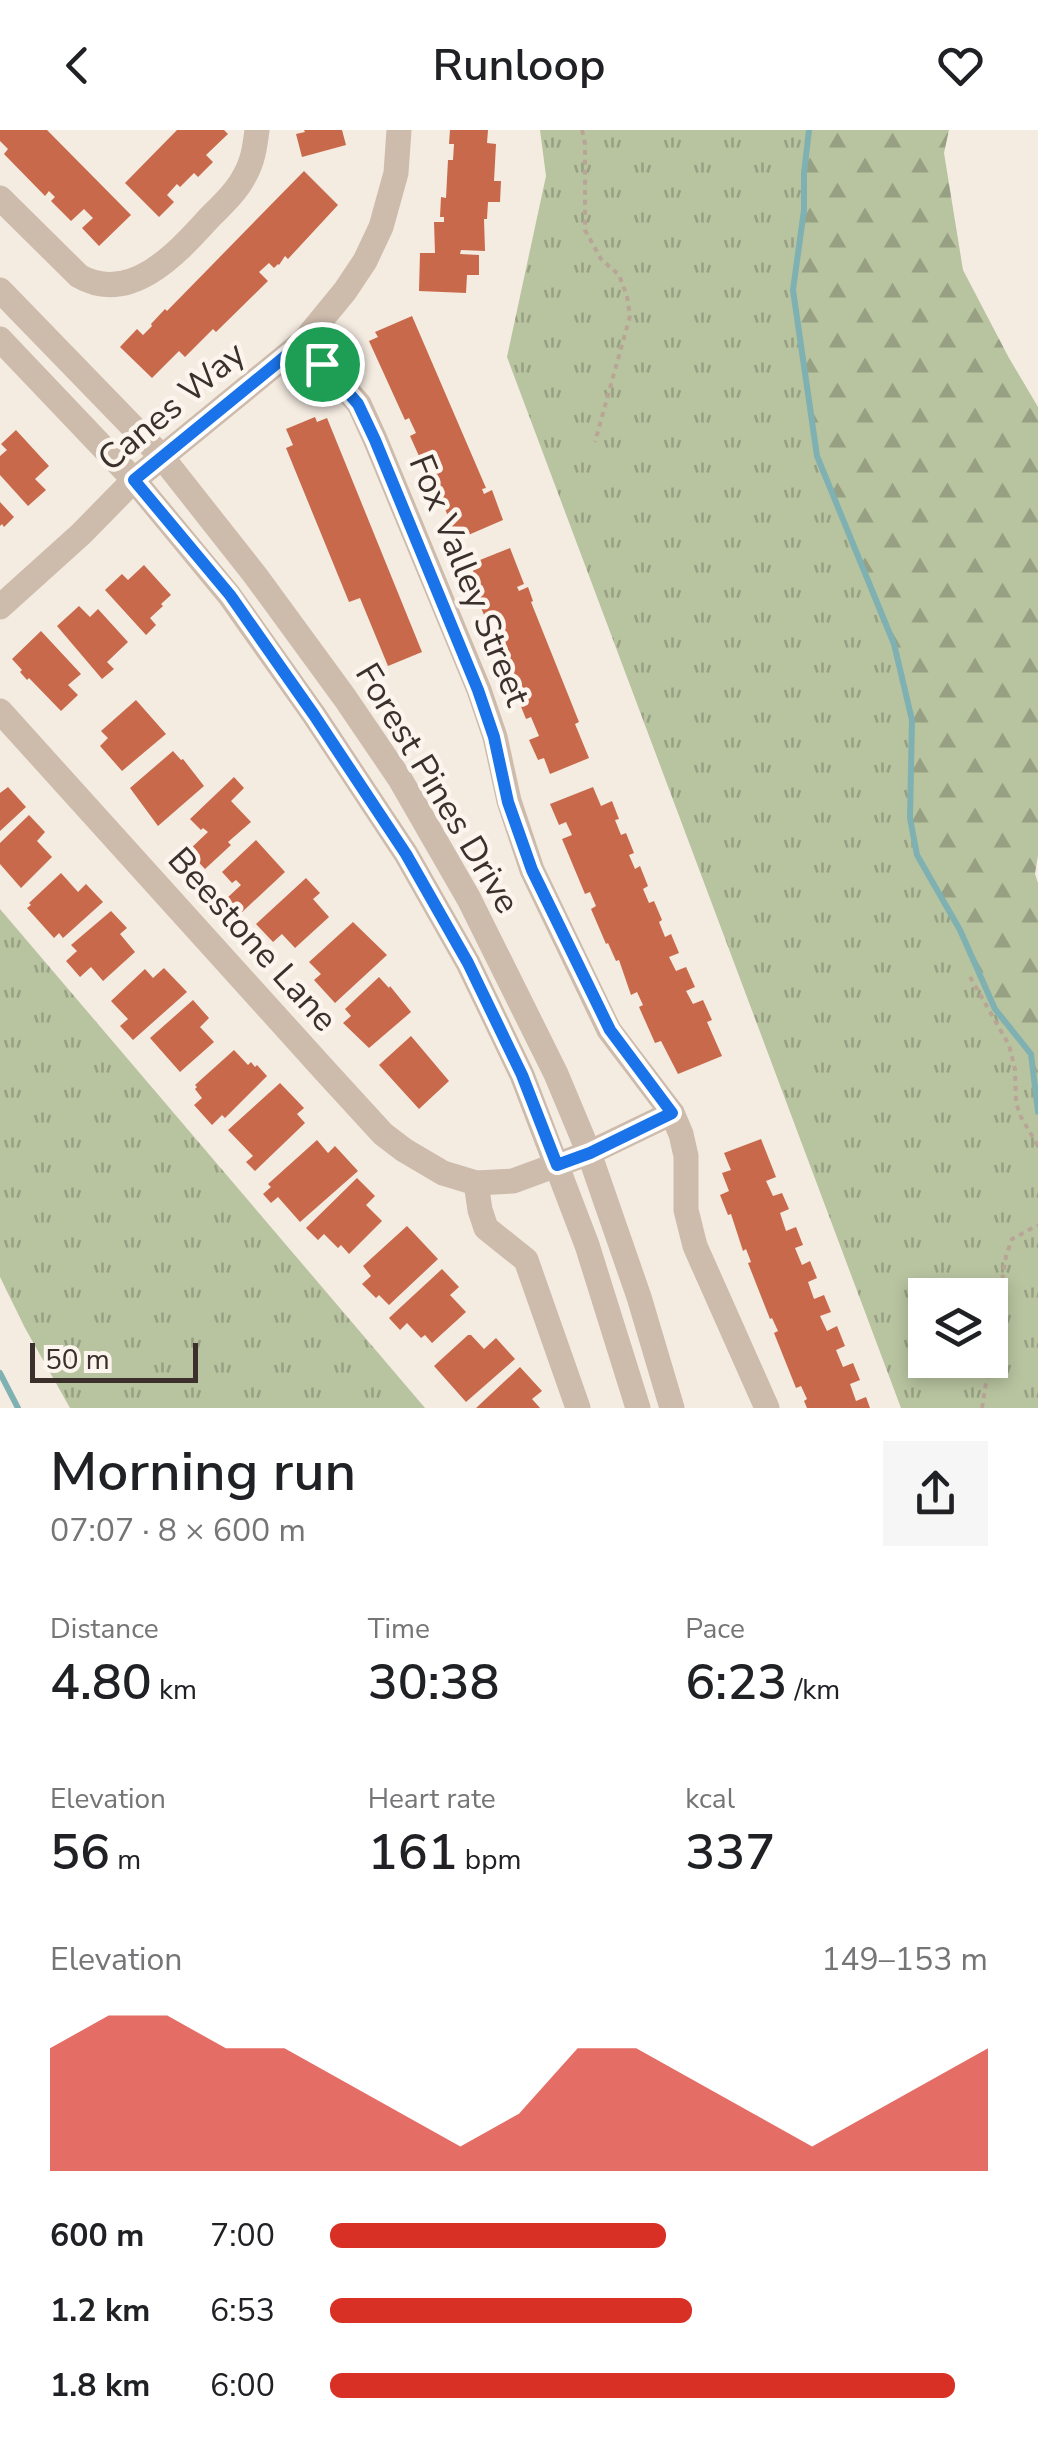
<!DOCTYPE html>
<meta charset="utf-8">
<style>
:root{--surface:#fff;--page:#f6f6f6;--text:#202124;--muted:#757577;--accent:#d93025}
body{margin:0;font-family:"Nunito Sans",sans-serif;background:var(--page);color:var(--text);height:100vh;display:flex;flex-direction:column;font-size:38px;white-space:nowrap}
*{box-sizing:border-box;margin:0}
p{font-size:32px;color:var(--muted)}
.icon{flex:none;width:55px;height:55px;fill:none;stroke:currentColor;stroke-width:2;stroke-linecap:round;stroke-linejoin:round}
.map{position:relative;height:1278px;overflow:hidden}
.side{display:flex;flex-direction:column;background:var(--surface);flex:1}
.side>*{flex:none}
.fabs{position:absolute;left:908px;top:1148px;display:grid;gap:20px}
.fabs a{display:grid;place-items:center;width:100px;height:100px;border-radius:0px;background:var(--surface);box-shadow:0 5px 15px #0003;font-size:50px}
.scale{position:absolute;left:30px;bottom:25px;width:168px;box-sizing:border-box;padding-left:10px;border:5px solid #3b302b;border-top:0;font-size:28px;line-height:35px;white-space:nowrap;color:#3b302b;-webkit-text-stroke:8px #fbf5ee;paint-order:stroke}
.pin{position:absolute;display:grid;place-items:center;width:85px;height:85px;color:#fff;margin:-42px;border:5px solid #fff;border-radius:50%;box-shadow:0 2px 10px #0007}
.round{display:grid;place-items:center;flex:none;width:105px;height:105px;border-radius:0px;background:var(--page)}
.summary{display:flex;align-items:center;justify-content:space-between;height:170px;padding:0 50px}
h1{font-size:55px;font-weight:600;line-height:75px}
.metrics{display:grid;grid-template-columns:repeat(3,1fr);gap:15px;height:170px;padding:10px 50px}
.metrics div{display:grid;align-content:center}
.metrics b{font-size:50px;font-weight:600}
.metrics small{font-size:28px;font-weight:400}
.metrics p{font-size:28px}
.chart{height:280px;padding:20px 50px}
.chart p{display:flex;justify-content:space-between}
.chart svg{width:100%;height:180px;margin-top:10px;fill:var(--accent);opacity:.7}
ul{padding:0 50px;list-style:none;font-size:32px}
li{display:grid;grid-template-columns:160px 120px 1fr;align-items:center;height:75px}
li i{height:25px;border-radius:12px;background:var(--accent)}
header{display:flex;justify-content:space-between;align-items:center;height:130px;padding:0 50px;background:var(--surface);font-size:45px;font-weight:600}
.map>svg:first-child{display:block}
.grass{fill:url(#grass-tufts);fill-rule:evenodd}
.forest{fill:url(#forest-firs)}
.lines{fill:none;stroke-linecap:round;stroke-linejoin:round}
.stream{stroke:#7fb0b2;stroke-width:6}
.building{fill:#c8694b}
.path{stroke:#b9a596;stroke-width:4;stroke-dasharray:5 5;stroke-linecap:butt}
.minor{stroke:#cdbbac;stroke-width:25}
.route-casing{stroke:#fff;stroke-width:20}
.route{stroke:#1a73e8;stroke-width:12}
.labels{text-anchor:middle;stroke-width:9;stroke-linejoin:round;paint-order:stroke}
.street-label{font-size:35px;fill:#3b302b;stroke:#fbf5ee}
</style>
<header><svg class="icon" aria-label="back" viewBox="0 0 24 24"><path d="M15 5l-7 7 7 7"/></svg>Runloop<svg class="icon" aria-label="heart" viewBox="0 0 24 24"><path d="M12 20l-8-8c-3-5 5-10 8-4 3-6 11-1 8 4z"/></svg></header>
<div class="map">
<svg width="1038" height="1278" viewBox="0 0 1038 1278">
<defs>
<pattern id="grass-tufts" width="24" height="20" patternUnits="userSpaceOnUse" patternTransform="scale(2.5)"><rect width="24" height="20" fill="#b8c4a0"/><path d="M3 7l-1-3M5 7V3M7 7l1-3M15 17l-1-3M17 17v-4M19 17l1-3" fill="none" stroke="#97a083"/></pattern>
<pattern id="forest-firs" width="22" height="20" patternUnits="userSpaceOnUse" patternTransform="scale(2.5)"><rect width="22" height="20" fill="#b8c4a0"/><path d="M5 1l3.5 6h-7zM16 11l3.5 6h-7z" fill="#97a083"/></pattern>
</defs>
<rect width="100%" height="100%" fill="#f4ebe1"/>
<g class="grass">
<path d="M 540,0 L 809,0 L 804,43 L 804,80 L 817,326 L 894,514 L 912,590 L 910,688 L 995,879 L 1031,924 L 1038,982 L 1038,1278 L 901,1278 L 507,227 L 546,46 ZM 925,1165 L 990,1165 L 990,1230 L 925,1230 Z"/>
<path d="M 0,779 L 425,1278 L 70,1278 L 25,1198 L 0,1147 Z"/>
</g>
<path class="forest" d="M 809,0 L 949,0 L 944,23 L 963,140 L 1009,228 L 1038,277 L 1038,725 L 1035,744 L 1038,753 L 1038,982 L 1031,924 L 995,879 L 960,800 L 917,725 L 910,688 L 912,590 L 894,514 L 817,326 L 793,160 L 804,80 L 804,43 Z"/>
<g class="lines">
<g class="stream">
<path d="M 809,0 L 804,43 L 804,80 L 793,160 L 817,326 L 894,514 L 912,590 L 910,688 L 917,725 L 960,800 L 995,879 L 1031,924 L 1038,982"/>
<path d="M 0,1243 L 18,1278"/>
</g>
</g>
<g class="building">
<path d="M 0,0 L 47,0 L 131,85 L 99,116 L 82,98 L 93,88 L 84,79 L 71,91 L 51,71 L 55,67 L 49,61 L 45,66 L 4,24 L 8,19 L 0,11 Z"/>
<path d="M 177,0 L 224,0 L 228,4 L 206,25 L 213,32 L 198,47 L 194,43 L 180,57 L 177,54 L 167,65 L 174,72 L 159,87 L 125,53 Z"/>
<path d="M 304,0 L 342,0 L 346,15 L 302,27 L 296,4 L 305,2 Z"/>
<path d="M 450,0 L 488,0 L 487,13 L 496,14 L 494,51 L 501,51 L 500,72 L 488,72 L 487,89 L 484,89 L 485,121 L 461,120 L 460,124 L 479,125 L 479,145 L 467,145 L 466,163 L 419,161 L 420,123 L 435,123 L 434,92 L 444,92 L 444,87 L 440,87 L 441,67 L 446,68 L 448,30 L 453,30 L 454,14 L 449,14 Z"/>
<path d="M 304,41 L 338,75 L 288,129 L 285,126 L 279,135 L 278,134 L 274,138 L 269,133 L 259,142 L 268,151 L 216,202 L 213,199 L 185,227 L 179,221 L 152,248 L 120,217 L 137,199 L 143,205 L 152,196 L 151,194 L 165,179 L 167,181 Z"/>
<path d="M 412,186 L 486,358 L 482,359 L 484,364 L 492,360 L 503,390 L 466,406 L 463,401 L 454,405 L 444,375 L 440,377 L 425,340 L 430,338 L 424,324 L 419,326 L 410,306 L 416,303 L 409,288 L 405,290 L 369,211 L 378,207 L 375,202 Z"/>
<path d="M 315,287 L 317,292 L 327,288 L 422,522 L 388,536 L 360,468 L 349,472 L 286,318 L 293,315 L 286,299 Z"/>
<path d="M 16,300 L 49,336 L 35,349 L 46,360 L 28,376 L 0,345 L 0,326 L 7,320 L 1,314 Z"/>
<path d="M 0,372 L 14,387 L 4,397 L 2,394 L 0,396 Z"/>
<path d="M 510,418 L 524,454 L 517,457 L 519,461 L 528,457 L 533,471 L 531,472 L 579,592 L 575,594 L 589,628 L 550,644 L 544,628 L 538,630 L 529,610 L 539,606 L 531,587 L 526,589 L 520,574 L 527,571 L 521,556 L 515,559 L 507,539 L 512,537 L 512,534 L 506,537 L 471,454 L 477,452 L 470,434 Z"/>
<path d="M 144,435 L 171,465 L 161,474 L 163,476 L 150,488 L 156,495 L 146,505 L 105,460 L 122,444 L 128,450 Z"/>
<path d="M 79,476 L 90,487 L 98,479 L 128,512 L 107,532 L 114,539 L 102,549 L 57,496 Z"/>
<path d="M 41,501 L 81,544 L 68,555 L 78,565 L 61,581 L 29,548 L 27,550 L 20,542 L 22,540 L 12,529 Z"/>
<path d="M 136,570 L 166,604 L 122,641 L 100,616 L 108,608 L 101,601 Z"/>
<path d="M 173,621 L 181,630 L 183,629 L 204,656 L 158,696 L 130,658 Z"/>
<path d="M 234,647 L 244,658 L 231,671 L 251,692 L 228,712 L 231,715 L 205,739 L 188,721 L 208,702 L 203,698 L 201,700 L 190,689 Z"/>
<path d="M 8,657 L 26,677 L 0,701 L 0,663 Z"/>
<path d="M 593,657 L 601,676 L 612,671 L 619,689 L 615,690 L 621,705 L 626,703 L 634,723 L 629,725 L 635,739 L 640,736 L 648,756 L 643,759 L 649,773 L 654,771 L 662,790 L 659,792 L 665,807 L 671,804 L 679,823 L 669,827 L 676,841 L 686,837 L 695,857 L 686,861 L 693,874 L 703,870 L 712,890 L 707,892 L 722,926 L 678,944 L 661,911 L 655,913 L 639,877 L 643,875 L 637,862 L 631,865 L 619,830 L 616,831 L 608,813 L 606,814 L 591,779 L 596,776 L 590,762 L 585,764 L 562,709 L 572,705 L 566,692 L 559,695 L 550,674 Z"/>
<path d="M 29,685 L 45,702 L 37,711 L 52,727 L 21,758 L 0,734 L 0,713 Z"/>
<path d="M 256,710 L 285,742 L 240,784 L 226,769 L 241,755 L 236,750 L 232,753 L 222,742 Z"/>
<path d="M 61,743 L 78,762 L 86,754 L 103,772 L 63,808 L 59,803 L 54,808 L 27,778 L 31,775 L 29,773 Z"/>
<path d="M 306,748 L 320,763 L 313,769 L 329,787 L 295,818 L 282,804 L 273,812 L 256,794 Z"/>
<path d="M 111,781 L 127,798 L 120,804 L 135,822 L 103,851 L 91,837 L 80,847 L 66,831 L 77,821 L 71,815 Z"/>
<path d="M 353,792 L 387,825 L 335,873 L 314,850 L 321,844 L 309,832 Z"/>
<path d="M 164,838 L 187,862 L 133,910 L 120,896 L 128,889 L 111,871 L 145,839 L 153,848 Z"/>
<path d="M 379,847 L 389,858 L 390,856 L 411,882 L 369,918 L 343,893 L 351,886 L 345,879 Z"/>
<path d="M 193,870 L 209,888 L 200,897 L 214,912 L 180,942 L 150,908 Z"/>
<path d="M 411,906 L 449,951 L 419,979 L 379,935 Z"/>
<path d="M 234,920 L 248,935 L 251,932 L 255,937 L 257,935 L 267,946 L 225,988 L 222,985 L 212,995 L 194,975 L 202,968 L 195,959 L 197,957 L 195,955 Z"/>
<path d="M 280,953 L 304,978 L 297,984 L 305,993 L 255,1041 L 246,1032 L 253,1026 L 228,1000 Z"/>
<path d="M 761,1009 L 776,1047 L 766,1051 L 773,1066 L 782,1063 L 789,1079 L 780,1083 L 786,1101 L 796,1097 L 803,1115 L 795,1118 L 802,1135 L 810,1131 L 817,1148 L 808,1152 L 814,1169 L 824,1165 L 831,1182 L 820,1186 L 827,1201 L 837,1196 L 845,1216 L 836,1220 L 843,1237 L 853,1233 L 860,1250 L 850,1254 L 856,1271 L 866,1267 L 870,1278 L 807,1278 L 804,1271 L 807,1269 L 801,1256 L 796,1258 L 774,1203 L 778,1201 L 772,1188 L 770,1189 L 748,1133 L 751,1132 L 746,1119 L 743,1121 L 731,1084 L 728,1085 L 720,1065 L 729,1061 L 722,1043 L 731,1040 L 724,1023 Z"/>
<path d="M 317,1010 L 328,1023 L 335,1016 L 358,1041 L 300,1092 L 278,1067 L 271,1073 L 263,1064 L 271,1057 L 268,1054 Z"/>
<path d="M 357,1048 L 375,1066 L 366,1075 L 382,1091 L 349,1124 L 341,1115 L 338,1118 L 324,1104 L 318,1110 L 306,1098 Z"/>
<path d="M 407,1096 L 438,1129 L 389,1175 L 379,1165 L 376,1168 L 362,1154 L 371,1146 L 363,1136 Z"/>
<path d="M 442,1139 L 459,1157 L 450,1165 L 466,1182 L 432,1213 L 425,1205 L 421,1208 L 407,1193 L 400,1200 L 389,1188 Z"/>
<path d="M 468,1205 L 471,1205 L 484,1219 L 496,1208 L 515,1229 L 466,1272 L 434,1236 Z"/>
<path d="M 520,1237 L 542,1261 L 532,1269 L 540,1278 L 476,1278 Z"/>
</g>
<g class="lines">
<g class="path">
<path d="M 582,0 L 585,14 L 585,100 L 601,129 L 619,145 L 627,166 L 630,186 L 595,312"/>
<path d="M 970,847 L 1009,915 L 1015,939 L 1016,973 L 1021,987 L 1038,1016"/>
<path d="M 982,1278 L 1006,1126 L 1012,1109 L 1038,1095"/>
</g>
<g class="minor">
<path d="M 0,68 L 79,146 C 131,176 179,121 210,87 C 223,74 237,61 245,45 C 253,31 255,16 257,0"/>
<path d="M 0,160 L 162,327 L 255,445 L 345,568 L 400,649 L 469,769 L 556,944 L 589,1023 L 639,1167 L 672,1278"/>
<path d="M 0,209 L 134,350 L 229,465 L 314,585 L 406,724 L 468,833 L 522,945 L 587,1115 L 638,1278"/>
<path d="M 304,211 L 359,274 L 375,309 L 479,560 L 495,607 L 509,671 L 532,740 L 609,900 L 672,983 L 681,1004 L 686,1026 L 686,1080 L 695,1116 L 767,1278"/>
<path d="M 0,477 L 81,404 L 134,350 L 304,211 L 345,161 L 365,131 L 381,97 L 396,43 L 399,0"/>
<path d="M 0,581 L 328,944 L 383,1004 L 404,1020 L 443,1043 L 476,1053 L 513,1051 L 589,1023 L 672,983"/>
<path d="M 476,1053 L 480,1080 L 486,1098 L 526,1130 L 578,1278"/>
</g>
</g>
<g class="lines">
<g class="route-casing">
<path id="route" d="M 304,211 L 358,274 L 375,310 L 478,560 L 494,607 L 508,672 L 532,740 L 610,900 L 672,983 L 590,1023 L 557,1035 L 522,945 L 468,833 L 406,724 L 314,585 L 230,465 L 134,350 Z"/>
</g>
<use href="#route" class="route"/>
</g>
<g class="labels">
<g class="street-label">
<text transform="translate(171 276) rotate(-40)" y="12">Canes Way</text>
<text transform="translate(470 450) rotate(68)" y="12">Fox Valley Street</text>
<text transform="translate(438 658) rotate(59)" y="12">Forest Pines Drive</text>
<text transform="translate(253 809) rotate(48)" y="12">Beestone Lane</text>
</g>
</g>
</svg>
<div class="fabs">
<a><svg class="icon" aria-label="layers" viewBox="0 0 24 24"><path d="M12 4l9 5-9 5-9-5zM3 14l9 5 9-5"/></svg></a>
</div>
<div class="scale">50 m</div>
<div class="pin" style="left:322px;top:234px;background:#1e9e55"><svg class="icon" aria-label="arrive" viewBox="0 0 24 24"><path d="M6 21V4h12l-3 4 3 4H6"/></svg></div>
</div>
<section class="side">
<div class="summary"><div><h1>Morning run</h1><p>07:07 · 8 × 600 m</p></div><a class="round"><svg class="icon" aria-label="share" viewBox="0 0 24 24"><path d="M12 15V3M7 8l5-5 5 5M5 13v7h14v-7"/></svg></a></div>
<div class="metrics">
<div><p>Distance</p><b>4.80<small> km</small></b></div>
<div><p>Time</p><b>30:38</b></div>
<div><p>Pace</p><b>6:23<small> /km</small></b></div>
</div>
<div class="metrics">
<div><p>Elevation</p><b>56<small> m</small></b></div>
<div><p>Heart rate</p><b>161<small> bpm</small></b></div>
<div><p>kcal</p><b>337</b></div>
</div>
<div class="chart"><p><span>Elevation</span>149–153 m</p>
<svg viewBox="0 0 160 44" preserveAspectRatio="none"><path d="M0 44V14L10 6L20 6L30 14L40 14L50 22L60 30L70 38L80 30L90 14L100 14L110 22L120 30L130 38L140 30L150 22L160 14V44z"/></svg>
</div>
<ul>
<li><b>600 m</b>7:00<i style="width:51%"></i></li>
<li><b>1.2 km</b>6:53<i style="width:55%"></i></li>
<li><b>1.8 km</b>6:00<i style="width:95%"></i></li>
</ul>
</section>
